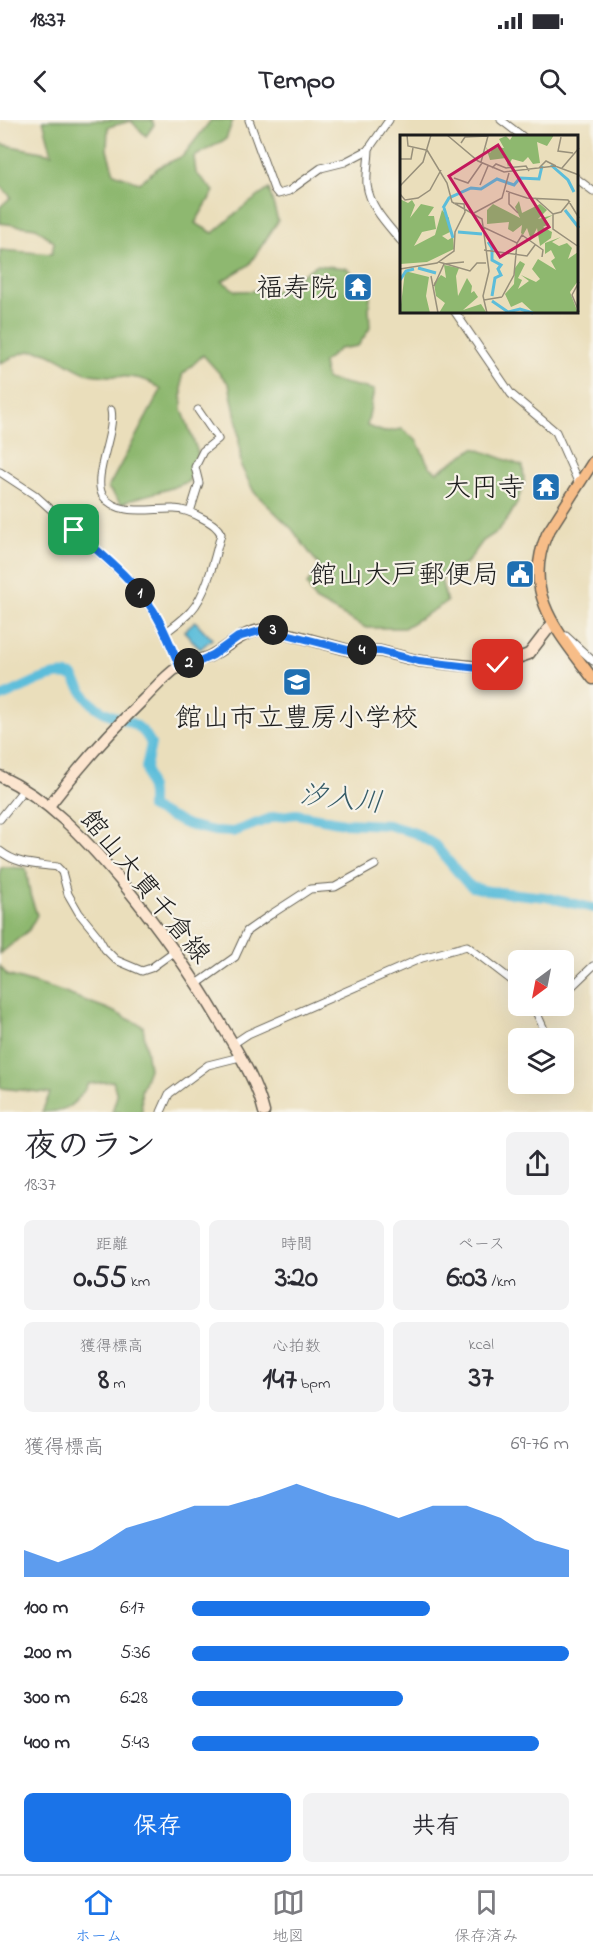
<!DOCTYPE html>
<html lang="ja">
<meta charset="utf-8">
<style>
:root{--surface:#fff;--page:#f2f2f3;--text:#2b2b33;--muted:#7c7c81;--line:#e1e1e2;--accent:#1a73e8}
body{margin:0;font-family:"Indie Flower","Klee One",sans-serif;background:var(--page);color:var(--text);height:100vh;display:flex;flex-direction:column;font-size:22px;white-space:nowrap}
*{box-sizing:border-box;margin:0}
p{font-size:20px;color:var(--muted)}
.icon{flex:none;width:33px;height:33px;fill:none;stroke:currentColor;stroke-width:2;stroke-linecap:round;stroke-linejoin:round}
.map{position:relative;height:992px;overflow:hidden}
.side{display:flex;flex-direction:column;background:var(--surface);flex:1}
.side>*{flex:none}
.needle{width:39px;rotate:212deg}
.buttons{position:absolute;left:508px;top:830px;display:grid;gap:12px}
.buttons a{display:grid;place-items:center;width:66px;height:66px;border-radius:9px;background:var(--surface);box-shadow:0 6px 24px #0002;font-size:30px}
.pin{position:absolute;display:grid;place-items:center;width:51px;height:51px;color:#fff;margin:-26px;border-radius:12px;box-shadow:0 3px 9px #0006}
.km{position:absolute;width:30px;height:30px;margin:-15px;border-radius:50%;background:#222;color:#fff;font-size:16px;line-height:30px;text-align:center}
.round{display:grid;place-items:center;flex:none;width:63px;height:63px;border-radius:9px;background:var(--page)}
.headline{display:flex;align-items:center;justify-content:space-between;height:102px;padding:0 24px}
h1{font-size:33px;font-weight:700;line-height:45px}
.stats{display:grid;grid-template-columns:repeat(3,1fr);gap:9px;height:102px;padding:6px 24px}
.stats div{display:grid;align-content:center;border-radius:9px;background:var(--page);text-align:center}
.stats b{font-size:30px;font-weight:700}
.stats small{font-size:16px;font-weight:400}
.stats p{font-size:16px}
.chart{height:168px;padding:12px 24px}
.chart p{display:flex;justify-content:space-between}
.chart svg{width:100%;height:108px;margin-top:6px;fill:var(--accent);opacity:.7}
.cta{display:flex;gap:12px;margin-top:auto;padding:12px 24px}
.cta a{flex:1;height:69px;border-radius:9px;background:var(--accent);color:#fff;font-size:24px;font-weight:700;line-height:69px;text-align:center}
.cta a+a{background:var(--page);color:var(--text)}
ul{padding:0 24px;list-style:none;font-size:20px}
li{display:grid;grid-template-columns:96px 72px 1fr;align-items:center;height:45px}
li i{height:15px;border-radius:8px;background:var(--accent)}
.status{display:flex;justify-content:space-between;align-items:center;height:42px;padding:0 30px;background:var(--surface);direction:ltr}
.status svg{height:16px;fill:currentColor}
header{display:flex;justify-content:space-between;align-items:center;height:78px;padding:0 24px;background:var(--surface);font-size:27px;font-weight:700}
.menu{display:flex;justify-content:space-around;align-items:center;height:84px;border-top:2px solid var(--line);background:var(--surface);font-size:16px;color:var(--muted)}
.menu a{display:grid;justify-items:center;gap:3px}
.menu .selected{color:var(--accent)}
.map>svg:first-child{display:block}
.forest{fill:#8eb86f;stroke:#556a46;stroke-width:1.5}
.water{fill:#5cbdda;stroke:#3c6c7b;stroke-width:1.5}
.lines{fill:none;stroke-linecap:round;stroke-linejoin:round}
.river{stroke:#5cbdda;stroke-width:10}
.street-casing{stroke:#646054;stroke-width:9}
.secondary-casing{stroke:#646054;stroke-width:13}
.primary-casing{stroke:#646054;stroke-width:13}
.street{stroke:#fff;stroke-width:7}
.secondary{stroke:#fce5cf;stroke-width:10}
.primary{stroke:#f7bd88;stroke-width:10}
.route-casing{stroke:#fff;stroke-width:12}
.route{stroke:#1a73e8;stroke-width:8}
.labels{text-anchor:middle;stroke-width:4.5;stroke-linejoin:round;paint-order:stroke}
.poi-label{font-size:27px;fill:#1c1c1c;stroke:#f7f3e8;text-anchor:end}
.street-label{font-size:27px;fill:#1c1c1c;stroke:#f7f3e8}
.water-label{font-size:28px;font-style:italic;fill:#365c68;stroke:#f7f3e8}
.inset-river{fill:none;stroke:#5cbdda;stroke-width:3}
.inset-road{fill:none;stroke:#98907b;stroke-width:1.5}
.view{fill:#c2185b;fill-opacity:0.15;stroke:#c2185b;stroke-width:3}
.inset-edge{fill:none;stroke:#1c1c1c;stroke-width:3}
</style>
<div class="status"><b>18:37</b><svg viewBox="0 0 49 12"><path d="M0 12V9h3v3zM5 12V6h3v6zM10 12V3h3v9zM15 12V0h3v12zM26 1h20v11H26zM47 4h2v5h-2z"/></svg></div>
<header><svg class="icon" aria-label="back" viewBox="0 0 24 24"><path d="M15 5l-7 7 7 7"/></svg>Tempo<svg class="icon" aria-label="search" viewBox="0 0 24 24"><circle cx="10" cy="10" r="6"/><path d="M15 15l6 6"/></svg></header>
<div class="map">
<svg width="593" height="992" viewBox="0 0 593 992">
<rect width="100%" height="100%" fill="#f7f3e8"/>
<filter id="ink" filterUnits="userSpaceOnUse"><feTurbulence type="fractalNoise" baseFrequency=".0167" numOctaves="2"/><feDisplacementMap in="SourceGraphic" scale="12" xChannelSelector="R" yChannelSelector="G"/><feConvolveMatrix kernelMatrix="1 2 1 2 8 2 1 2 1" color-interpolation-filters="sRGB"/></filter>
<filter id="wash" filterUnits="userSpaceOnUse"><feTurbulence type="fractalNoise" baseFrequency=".008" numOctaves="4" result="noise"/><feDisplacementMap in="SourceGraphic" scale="24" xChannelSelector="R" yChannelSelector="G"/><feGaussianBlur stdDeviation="1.35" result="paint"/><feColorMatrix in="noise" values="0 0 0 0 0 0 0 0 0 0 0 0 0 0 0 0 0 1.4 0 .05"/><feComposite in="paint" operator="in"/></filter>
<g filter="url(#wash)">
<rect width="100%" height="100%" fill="#eadebb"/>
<g class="forest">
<path d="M 43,0 L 152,0 L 154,5 L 146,16 L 131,1 L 108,7 L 107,30 L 114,53 L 139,63 L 159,47 L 183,36 L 211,0 L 233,0 L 226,19 L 194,37 L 196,53 L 214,71 L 195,103 L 213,113 L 242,88 L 269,69 L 278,101 L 249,145 L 222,161 L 236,171 L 280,170 L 316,145 L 346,148 L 371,167 L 369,188 L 370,208 L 358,226 L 339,229 L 323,243 L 326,259 L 374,270 L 367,306 L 384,312 L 402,309 L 417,321 L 429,346 L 437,352 L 474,328 L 523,346 L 524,363 L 516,385 L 509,397 L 497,412 L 483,421 L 467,443 L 441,459 L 447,482 L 404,508 L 366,508 L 315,480 L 307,464 L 320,447 L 292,409 L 254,372 L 241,346 L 238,307 L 229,264 L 203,235 L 182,255 L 182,289 L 198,333 L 189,361 C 167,372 143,374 121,384 L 108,368 L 161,270 C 141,250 110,260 86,253 C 69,247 50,228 30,231 C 21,232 9,240 0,243 L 0,130 L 52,134 L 54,122 L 36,108 L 0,103 L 0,87 L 11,77 L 0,65 L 0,24 L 52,34 Z"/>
<path d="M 2,747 L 26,748 L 30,774 L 37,795 L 29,810 L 0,834 L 0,750 Z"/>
<path d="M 0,846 L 7,855 L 54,869 L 108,889 L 143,906 L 149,949 L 141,971 L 142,992 L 112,992 L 117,976 L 113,961 L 88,964 C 76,985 67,992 42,992 L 50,973 L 0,968 Z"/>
</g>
<path class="water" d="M 195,501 L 212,519 L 200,529 L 184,511 Z"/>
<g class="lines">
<path class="river" d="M 0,577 C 23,570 48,549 73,556 C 80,568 87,581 99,589 C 119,602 140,598 151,624 L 146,647 L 151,674 L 151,688 L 188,705 L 214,711 L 233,712 L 274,697 L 296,694 L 344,703 L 388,705 L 415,713 L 435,725 L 466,762 L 472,767 L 489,771 L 545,777 L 593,788"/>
</g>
</g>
<g filter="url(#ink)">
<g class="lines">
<g class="street-casing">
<g id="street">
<path d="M 249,0 L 274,69 L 278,74 L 289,71 L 321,48 L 345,42 L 368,30 L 389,0"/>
<path d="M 501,0 L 522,16"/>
<path d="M 369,28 C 369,40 366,53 367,65 C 370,88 388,105 401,121"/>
<path d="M 576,58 L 593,71"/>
<path d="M 455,192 L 511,274 L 556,312 L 579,364"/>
<path d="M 111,290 C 116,313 91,358 103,376 C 118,397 152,388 174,389 C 184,389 195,394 204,399 C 211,403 217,406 221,414 C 215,436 207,474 191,491 C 184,499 174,506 165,513"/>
<path d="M 0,352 L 35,375 L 131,462 L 156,495 L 179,545"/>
<path d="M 190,392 L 199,363 L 195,347 L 203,331 L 218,319 L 198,290"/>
<path d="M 566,516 L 593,541"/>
<path d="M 0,699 L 24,669"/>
<path d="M 0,731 C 18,745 35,744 57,747 L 62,752 L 68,774 L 79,793 L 97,815 L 105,829 L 116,840 L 142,851 L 151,848 L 176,830"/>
<path d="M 197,864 L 235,837 L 247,811 L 270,795 L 310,769 L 335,767 L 375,745"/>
<path d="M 564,874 L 593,846"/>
<path d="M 533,885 L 548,918"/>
<path d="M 547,885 L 549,885"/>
<path d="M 233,924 L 248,914 L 422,838 L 467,826 L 519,866"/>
<path d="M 161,992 L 169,974 L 208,945 L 240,937"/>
</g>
</g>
<g class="secondary-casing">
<g id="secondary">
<path d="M 0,656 C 49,679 85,719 120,760 C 157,805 190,851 220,902 C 237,931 256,959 264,992"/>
<path d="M 49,686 C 78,648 110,612 144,579 C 155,568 165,556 178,547 C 185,541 202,541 212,535 C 233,524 248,506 275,510 L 348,530 L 380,531 L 419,541 L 478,547 L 498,545 L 529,534 L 552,504"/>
</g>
</g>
<g class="primary-casing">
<path id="primary" d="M 593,342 L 547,414 C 521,474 559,513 593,559"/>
</g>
<use href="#street" class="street"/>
<use href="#secondary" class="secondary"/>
<use href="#primary" class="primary"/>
</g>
</g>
<g class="lines" filter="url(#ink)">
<g class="route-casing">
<path id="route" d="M 74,410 C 101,434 133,459 153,490 C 164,507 171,527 179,545 L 200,541 L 213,535 L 238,517 L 267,509 L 348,530 L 380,531 L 419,541 L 478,548 L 498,545"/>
</g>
<use href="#route" class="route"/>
</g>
<defs>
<g id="temple-square" transform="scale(1.5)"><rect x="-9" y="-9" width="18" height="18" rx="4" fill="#1f6fb2" stroke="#f7f3e8"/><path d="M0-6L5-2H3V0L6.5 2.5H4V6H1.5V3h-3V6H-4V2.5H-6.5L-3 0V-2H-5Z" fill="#fff"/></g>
<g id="civic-square" transform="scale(1.5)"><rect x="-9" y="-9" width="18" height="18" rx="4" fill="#1f6fb2" stroke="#f7f3e8"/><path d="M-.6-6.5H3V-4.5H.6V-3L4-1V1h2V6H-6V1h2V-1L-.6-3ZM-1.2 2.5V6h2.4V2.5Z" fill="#fff"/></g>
<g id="school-square" transform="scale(1.5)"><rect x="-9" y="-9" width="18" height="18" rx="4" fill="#1f6fb2" stroke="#f7f3e8"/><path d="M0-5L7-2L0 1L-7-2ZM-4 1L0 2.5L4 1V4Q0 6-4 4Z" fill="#fff"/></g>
</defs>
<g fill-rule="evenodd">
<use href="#temple-square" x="358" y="167"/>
<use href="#temple-square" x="546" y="367"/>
<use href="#civic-square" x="520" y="454"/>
<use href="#school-square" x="297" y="562"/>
</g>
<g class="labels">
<g class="poi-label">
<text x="337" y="176">福寿院</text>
<text x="525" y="376">大円寺</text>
<text x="499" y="463">館山大戸郵便局</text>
<text x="297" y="606" text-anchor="middle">館山市立豊房小学校</text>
</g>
<g class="street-label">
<text transform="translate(146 766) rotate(51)" y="9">館山大貫千倉線</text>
</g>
<g class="water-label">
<text transform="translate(341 677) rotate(6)" y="10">汐入川</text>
</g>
</g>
<g transform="translate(400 15)">
<rect width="178" height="178" fill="#eadebb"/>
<path d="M 113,0 L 154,0 L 147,11 L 137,7 L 140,28 L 133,29 L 128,22 L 123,27 L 112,24 L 108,32 L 106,23 L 90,25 L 86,12 L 90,18 L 94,12 L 104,13 L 99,4 L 106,1 L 110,5 ZM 0,64 L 8,68 L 12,65 L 15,70 L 10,83 L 21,69 L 34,72 L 28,81 L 34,81 L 36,94 L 22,97 L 14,111 L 35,100 L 42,75 L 49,83 L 50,97 L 42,101 L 48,105 L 53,102 L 54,114 L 27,127 L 0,129 ZM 119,66 L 122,78 L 140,69 L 147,75 L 138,84 L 153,80 L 144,85 L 149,89 L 143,92 L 152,97 L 151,103 L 140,111 L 137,93 L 131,105 L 127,93 L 123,100 L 121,98 L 122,90 L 113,97 L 108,94 L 109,87 L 87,89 L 87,75 L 93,69 L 120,83 L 115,72 ZM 161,102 L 152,107 L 159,111 L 167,108 L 172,113 L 168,124 L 178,117 L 178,146 L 170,157 L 178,178 L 134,178 L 122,167 L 111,172 L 105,159 L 114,149 L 115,133 L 120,126 L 125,129 L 118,143 L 122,145 L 118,154 L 129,146 L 121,140 L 136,147 L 140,144 L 132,134 L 138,124 L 156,135 L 151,126 L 155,123 L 151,115 L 145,119 L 145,108 ZM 44,130 L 59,133 L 56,141 L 58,161 L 67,143 L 72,151 L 71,158 L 74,156 L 78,162 L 63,175 L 81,169 L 86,177 L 39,178 L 45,168 L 36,161 L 34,148 L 41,140 L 46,143 ZM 5,136 L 29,142 L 26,161 L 30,178 L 0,178 Z" fill="#8eb86f"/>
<path class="inset-river" d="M 151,30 L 168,45 L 174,57M 43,73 L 49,63 L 71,53 L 81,54 L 97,44 L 114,50 L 120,43 L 139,44 L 142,31M 44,73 L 53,103M 165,75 L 179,93M 58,97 L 82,99M 88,107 L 92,113 L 92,125 L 101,130 L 98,134 L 101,140 L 95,143 L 92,161M 18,133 L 36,138M 0,145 L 6,136 L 14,134M 92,166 L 108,177 L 120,174 L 133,178"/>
<path class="inset-road" d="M 7,0 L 8,11 L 26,15M 47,0 L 78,26 L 104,37 L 155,31 L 179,40M 161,2 L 158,16 L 173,18M 61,8 L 65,2 L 88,1 L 81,27M 27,15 L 47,48 L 52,67 L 82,84 L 89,136 L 83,161 L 87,178M 0,24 L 11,24 L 13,13M 92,33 L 96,29 L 106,33 L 126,31 L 129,36M 139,33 L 146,26 L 156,31M 162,33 L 179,13M 54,43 L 68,48 L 82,28M 80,50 L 88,31M 0,51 L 23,27 L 31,0M 106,56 L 127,63 L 168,65 L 179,83M 109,58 L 109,69 L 118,78M 0,59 L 5,65 L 18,63 L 30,55 L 41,35M 135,63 L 153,79M 74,78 L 102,63 L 109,38M 153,79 L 153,94 L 179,112M 153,79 L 161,77 L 170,66M 83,92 L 117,108M 84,115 L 127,121 L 135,110M 39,127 L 70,136 L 77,128 L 86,128M 0,134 L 37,128 L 54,116 L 55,97 L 65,77 L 64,69 L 53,68M 31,141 L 38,178M 179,147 L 172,160 L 179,177M 34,151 L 44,129 L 64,127M 102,162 L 114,140 L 117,108 L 122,100 L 143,115 L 142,122M 84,165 L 102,162"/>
<path class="view" d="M 98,10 L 149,92 L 100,122 L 49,41 Z"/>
<rect width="178" height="178" class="inset-edge"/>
</g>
</svg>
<div class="buttons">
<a><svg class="needle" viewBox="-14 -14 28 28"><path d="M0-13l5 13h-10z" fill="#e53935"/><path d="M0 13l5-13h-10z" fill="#7c7c81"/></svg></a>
<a><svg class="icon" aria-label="layers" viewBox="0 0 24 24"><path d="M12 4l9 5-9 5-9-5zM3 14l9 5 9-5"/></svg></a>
</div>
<div class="pin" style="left:74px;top:410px;background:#1e9e55"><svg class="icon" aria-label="arrive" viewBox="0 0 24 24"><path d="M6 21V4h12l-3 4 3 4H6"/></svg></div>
<div class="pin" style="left:498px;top:545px;background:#d93025"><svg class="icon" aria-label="check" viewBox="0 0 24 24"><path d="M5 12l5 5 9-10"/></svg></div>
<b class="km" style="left:140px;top:473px">1</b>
<b class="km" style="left:189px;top:543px">2</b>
<b class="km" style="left:273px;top:510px">3</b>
<b class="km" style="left:362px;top:530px">4</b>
</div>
<section class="side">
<div class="headline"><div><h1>夜のラン</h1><p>18:37</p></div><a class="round"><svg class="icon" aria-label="share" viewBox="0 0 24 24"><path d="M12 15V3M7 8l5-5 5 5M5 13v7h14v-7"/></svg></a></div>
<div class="stats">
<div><p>距離</p><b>0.55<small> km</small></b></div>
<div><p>時間</p><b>3:20</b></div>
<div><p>ペース</p><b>6:03<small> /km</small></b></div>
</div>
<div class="stats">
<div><p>獲得標高</p><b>8<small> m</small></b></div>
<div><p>心拍数</p><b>147<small> bpm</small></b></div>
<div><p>kcal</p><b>37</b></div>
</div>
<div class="chart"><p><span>獲得標高</span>69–76 m</p>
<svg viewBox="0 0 160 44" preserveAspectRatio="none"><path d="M0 44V33L10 38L20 33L30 24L40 20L50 15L60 15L70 11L80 6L90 11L100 15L110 20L120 15L130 15L140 20L150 29L160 33V44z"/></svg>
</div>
<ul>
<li><b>100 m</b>6:17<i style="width:63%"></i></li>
<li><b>200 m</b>5:36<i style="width:100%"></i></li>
<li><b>300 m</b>6:28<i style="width:56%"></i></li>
<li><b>400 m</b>5:43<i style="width:92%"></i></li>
</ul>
<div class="cta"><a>保存</a><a>共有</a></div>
</section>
<nav class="menu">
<a class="selected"><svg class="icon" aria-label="home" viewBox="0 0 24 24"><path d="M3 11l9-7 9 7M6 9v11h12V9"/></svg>ホーム</a>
<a><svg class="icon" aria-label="map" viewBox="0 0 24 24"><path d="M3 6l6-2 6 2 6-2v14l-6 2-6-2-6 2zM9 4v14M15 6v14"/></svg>地図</a>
<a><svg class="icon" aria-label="saved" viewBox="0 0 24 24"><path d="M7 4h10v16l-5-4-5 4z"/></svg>保存済み</a>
</nav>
